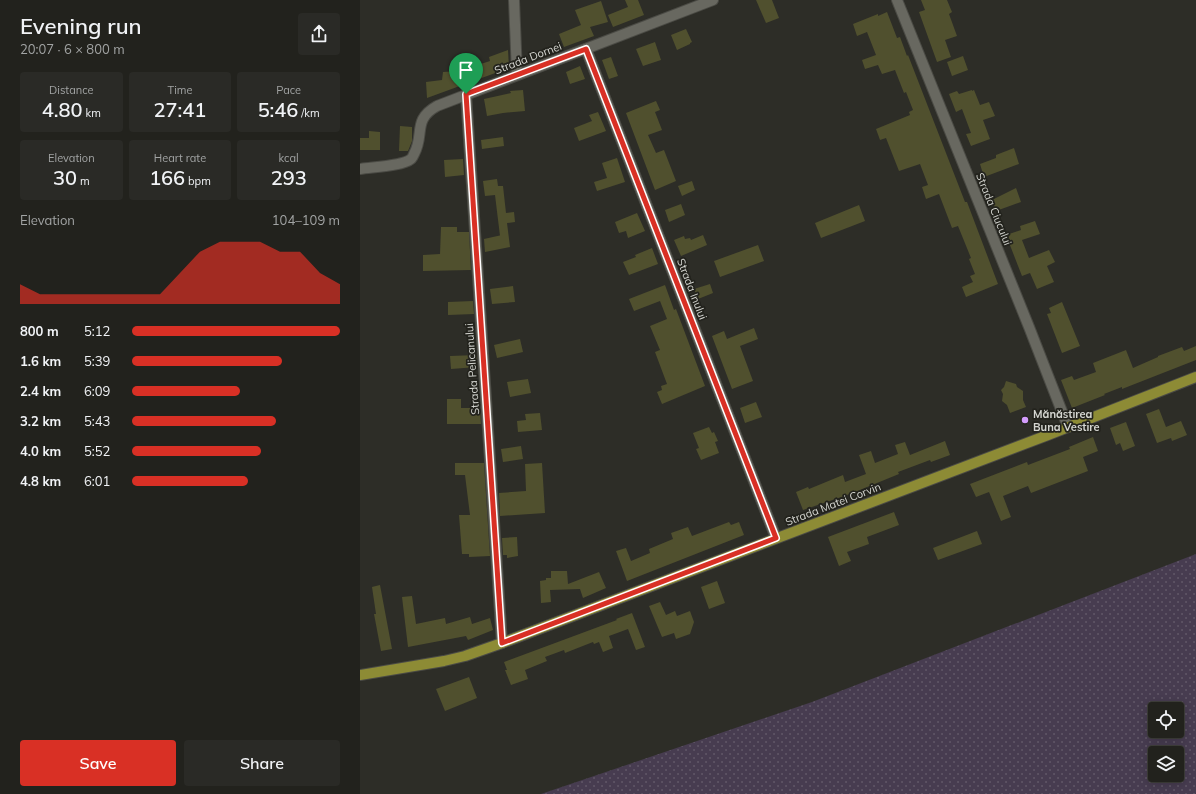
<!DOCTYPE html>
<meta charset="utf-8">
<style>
:root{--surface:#22221d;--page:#2a2a26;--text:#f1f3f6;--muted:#a2a4a4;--line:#3f3f3b;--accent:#d93025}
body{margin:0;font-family:Mulish,sans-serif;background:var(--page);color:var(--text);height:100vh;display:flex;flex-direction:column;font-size:15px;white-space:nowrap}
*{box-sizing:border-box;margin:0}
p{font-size:13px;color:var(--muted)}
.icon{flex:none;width:22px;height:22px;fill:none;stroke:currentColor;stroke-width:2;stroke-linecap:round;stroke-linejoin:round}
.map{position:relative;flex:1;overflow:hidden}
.details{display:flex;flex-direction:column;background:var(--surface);width:360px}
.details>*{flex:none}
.controls{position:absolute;left:788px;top:702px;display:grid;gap:8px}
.controls a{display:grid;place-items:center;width:36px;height:36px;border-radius:4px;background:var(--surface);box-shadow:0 2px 10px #0003,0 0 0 1px var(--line);font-size:20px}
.pin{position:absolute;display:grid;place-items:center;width:34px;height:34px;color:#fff;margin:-41px -17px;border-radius:50% 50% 50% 0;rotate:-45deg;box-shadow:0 0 4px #0007}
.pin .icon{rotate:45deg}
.round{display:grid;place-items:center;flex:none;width:42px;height:42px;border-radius:4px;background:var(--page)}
.head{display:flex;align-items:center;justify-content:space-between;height:68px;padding:0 20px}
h1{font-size:22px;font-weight:600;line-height:30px}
.figures{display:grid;grid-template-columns:repeat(3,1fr);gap:6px;height:68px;padding:4px 20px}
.figures div{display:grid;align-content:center;border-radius:4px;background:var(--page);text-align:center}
.figures b{font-size:20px;font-weight:600}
.figures small{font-size:11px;font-weight:400}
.figures p{font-size:11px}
.chart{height:112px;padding:8px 20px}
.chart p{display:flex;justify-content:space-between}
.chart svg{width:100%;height:72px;margin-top:4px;fill:var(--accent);opacity:.7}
.cta{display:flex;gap:8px;margin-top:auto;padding:8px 20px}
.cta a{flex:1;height:46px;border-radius:4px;background:var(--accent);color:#fff;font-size:16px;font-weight:600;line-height:46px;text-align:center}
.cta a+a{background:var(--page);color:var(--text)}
ul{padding:0 20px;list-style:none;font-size:13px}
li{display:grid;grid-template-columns:64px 48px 1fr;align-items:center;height:30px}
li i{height:10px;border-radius:5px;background:var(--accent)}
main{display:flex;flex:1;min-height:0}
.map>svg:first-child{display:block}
.grass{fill:url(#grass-dots);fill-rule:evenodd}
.building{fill:#50502e}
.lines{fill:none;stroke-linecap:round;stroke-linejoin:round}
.minor-casing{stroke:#4b4b45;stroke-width:12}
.major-casing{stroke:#4b4b45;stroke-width:12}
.minor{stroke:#686860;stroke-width:10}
.major{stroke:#8d8b35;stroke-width:10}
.route-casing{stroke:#fff;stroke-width:8}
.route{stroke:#d93025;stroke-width:5}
.poi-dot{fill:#d39cfc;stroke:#23231d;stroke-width:1.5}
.labels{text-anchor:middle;stroke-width:3.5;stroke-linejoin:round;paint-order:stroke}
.street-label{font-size:11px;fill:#d5d6d1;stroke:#23231d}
.poi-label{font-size:11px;font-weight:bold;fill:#d5d6d1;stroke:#23231d;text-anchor:start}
</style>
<main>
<section class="details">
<div class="head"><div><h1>Evening run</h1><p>20:07 · 6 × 800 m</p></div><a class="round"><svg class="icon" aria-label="share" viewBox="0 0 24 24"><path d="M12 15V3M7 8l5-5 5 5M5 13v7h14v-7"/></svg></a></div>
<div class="figures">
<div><p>Distance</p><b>4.80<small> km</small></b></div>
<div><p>Time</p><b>27:41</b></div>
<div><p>Pace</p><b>5:46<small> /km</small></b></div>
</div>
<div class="figures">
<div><p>Elevation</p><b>30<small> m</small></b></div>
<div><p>Heart rate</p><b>166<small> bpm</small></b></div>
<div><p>kcal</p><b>293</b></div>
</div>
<div class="chart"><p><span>Elevation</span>104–109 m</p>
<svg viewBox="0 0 160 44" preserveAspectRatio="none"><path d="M0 44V32L10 38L20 38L30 38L40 38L50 38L60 38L70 38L80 25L90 12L100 6L110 6L120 6L130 12L140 12L150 25L160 32V44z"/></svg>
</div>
<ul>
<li><b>800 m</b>5:12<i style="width:100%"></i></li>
<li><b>1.6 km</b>5:39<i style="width:72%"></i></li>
<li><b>2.4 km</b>6:09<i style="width:52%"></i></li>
<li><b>3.2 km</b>5:43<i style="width:69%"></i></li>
<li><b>4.0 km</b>5:52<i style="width:62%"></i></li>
<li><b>4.8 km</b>6:01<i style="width:56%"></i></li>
</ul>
<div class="cta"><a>Save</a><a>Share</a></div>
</section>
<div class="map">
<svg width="836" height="794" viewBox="0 0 836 794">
<defs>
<pattern id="grass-dots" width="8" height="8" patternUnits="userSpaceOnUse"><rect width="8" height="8" fill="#473c50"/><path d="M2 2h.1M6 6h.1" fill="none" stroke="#615768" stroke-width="1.8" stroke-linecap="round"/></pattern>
</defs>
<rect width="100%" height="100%" fill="#2d2d27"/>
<path class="grass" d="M 836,554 L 836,794 L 181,794 L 452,702 ZM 795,709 L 817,709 L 817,731 L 795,731 ZM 795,753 L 817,753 L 817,775 L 795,775 Z"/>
<g class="building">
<path d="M 265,0 L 278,0 L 284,15 L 253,27 L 248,15 L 268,7 Z"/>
<path d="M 396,0 L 412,0 L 419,18 L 406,23 Z"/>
<path d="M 561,0 L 587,0 L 592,12 L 589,14 L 597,36 L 585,40 L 591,57 L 577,62 L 559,12 L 565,10 Z"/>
<path d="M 241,1 L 248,22 L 230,27 L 234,36 L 204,47 L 199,34 L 221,25 L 215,10 Z"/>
<path d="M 527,12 L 537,38 L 540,37 L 547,56 L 548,55 L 605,202 L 607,202 L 638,284 L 606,297 L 602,287 L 613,282 L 610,276 L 615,274 L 609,259 L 611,258 L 598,226 L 592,228 L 579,194 L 566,199 L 562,187 L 568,185 L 560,164 L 539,171 L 526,138 L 520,140 L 516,129 L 550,115 L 549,112 L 553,110 L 546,92 L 544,93 L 535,70 L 522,74 L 518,65 L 505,69 L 502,60 L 516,55 L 507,32 L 497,36 L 493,24 L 518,14 L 518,16 Z"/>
<path d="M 326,29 L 332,42 L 330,43 L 330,44 L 317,50 L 311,35 Z"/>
<path d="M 295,42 L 301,60 L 283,66 L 276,49 Z"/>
<path d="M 148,50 L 149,68 L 67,98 L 66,82 L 82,80 L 83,72 L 99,71 L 130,61 L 129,57 Z"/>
<path d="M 603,56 L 608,70 L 592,76 L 587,62 Z"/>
<path d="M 251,57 L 258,76 L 249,79 L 242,60 Z"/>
<path d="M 220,66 L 225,79 L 210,84 L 206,72 Z"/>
<path d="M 163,90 L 165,111 L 143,113 L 127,116 L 124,99 L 151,93 L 150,91 Z"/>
<path d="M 612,90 L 612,91 L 614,90 L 620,105 L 629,102 L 635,116 L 623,120 L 630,139 L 611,146 L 606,134 L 611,133 L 602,109 L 596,112 L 589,94 L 597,91 L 599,94 Z"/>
<path d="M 296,101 L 300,110 L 295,112 L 302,130 L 288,135 L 296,153 L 304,150 L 316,181 L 295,190 L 266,113 Z"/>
<path d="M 238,112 L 246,131 L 219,141 L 214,128 L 232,121 L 229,115 Z"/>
<path d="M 40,126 L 52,127 L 52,141 L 48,151 L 39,151 Z"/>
<path d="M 9,131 L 20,132 L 20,150 L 0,150 L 0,138 L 9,138 Z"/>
<path d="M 143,137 L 144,146 L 122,149 L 121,140 Z"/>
<path d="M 654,148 L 659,164 L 624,177 L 620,164 L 636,158 L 636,155 Z"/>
<path d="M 257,158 L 265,182 L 237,191 L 234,182 L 247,178 L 242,163 Z"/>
<path d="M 103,159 L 104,175 L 85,177 L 84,160 Z"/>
<path d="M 137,179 L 138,186 L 143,186 L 146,213 L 154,212 L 155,222 L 147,223 L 150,247 L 125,252 L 124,239 L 142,235 L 140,236 L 135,195 L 125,196 L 123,181 Z"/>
<path d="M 332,181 L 335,190 L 322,196 L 318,186 Z"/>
<path d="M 656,188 L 661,202 L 636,211 L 632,200 Z"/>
<path d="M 321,204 L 325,215 L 309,222 L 305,210 Z"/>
<path d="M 499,205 L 505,221 L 461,238 L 455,223 Z"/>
<path d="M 277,213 L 285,231 L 268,238 L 266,231 L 259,233 L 255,222 Z"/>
<path d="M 675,221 L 680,234 L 662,240 L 669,258 L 689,250 L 695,262 L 687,266 L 694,282 L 677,289 L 670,273 L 662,276 L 646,235 L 661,230 L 660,226 Z"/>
<path d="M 81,227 L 97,227 L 97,232 L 109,232 L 111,270 L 63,271 L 63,255 L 80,254 Z"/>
<path d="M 343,235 L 347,245 L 321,256 L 314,240 L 324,236 L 325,239 L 330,238 L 331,240 Z"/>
<path d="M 398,245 L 404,261 L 360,277 L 354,261 Z"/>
<path d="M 292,248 L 298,264 L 269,275 L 263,262 L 276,257 L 275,255 Z"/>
<path d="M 350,284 L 353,293 L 338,299 L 334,289 Z"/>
<path d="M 305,285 L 314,310 L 316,309 L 345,386 L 302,404 L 297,392 L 302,390 L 301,386 L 307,384 L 295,352 L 300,350 L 290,326 L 307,319 L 300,301 L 274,311 L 269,299 Z"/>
<path d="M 153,286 L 155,302 L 132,304 L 130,289 Z"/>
<path d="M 113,301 L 114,314 L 88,315 L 88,302 Z"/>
<path d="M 702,302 L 720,346 L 702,353 L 687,314 L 691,313 L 689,308 Z"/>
<path d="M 394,328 L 398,339 L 380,346 L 393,381 L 372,389 L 352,336 L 364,331 L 367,339 Z"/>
<path d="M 160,339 L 163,352 L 137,358 L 134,345 Z"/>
<path d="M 836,346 L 836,360 L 762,389 L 762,387 L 744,394 L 745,395 L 712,408 L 701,380 L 712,376 L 714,380 L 736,372 L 733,363 L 766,350 L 773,368 L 798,357 L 798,356 L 822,347 L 824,351 Z"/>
<path d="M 117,355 L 117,367 L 91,369 L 90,356 Z"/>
<path d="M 168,379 L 171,393 L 150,397 L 147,382 Z"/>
<path d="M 646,381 L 656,384 L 657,387 L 663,391 L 663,400 L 666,407 L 650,413 L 647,405 L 642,401 L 643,394 L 641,390 L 644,387 Z"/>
<path d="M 87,399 L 101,399 L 101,408 L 120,408 L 121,424 L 87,424 Z"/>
<path d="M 396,402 L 402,417 L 385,423 L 380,408 Z"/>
<path d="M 799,409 L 806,427 L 821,421 L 827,435 L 812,441 L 811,438 L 797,443 L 786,414 Z"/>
<path d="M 180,413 L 182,430 L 158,432 L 157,421 L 166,420 L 165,414 Z"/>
<path d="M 766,422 L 775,446 L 763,451 L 760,443 L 756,445 L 750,428 Z"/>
<path d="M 349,427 L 352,433 L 354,432 L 358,441 L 355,442 L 359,453 L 341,460 L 336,449 L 339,448 L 333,433 Z"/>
<path d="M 733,437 L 738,451 L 723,457 L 728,471 L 671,493 L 668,486 L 643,496 L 651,517 L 641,521 L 629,492 L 616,497 L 610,484 L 667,462 L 668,465 L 710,449 L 709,447 Z"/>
<path d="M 585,441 L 590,455 L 571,462 L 570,460 L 538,472 L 539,474 L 490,494 L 443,510 L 436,492 L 448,487 L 449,489 L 483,475 L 485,482 L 506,474 L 499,455 L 511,451 L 515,463 L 538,454 L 535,445 L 545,442 L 550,455 Z"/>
<path d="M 161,446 L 163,459 L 143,462 L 141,449 Z"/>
<path d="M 95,463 L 124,463 L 130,556 L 109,557 L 109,554 L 102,554 L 99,515 L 110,515 L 105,475 L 95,475 Z"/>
<path d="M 182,463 L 185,513 L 140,516 L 139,493 L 166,491 L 165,464 Z"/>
<path d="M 534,512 L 539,525 L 507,537 L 509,544 L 487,552 L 491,561 L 479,566 L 468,537 Z"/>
<path d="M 369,522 L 371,525 L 379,522 L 384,535 L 267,581 L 256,551 L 266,548 L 271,561 L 290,553 L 289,549 L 313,539 L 311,533 L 328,527 L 332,536 Z"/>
<path d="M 617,531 L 622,544 L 578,560 L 573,548 Z"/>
<path d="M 157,537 L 158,556 L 147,558 L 147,555 L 143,555 L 142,538 Z"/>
<path d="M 191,571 L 207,571 L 208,584 L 239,572 L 246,588 L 223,598 L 220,589 L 190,590 L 191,602 L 181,603 L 180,581 L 186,580 L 186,578 L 191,578 Z"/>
<path d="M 357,581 L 365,603 L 349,609 L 341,587 Z"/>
<path d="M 20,585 L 32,649 L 21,651 L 14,614 L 16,614 L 12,587 Z"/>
<path d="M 52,596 L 56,624 L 85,618 L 86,624 L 110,617 L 112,624 L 130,618 L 133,630 L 108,640 L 106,636 L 48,647 L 42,597 Z"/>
<path d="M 300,602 L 306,615 L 315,611 L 317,616 L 330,611 L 334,622 L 330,634 L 316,639 L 314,633 L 302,637 L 289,606 Z"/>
<path d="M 272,613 L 285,647 L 276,650 L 268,629 L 249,636 L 253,648 L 243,652 L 239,642 L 234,644 L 233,642 L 205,653 L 204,650 L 185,657 L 187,661 L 165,670 L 168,679 L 151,685 L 145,670 L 147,670 L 144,662 L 257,620 L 256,619 Z"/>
<path d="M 109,677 L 117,698 L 85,711 L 76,689 Z"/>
</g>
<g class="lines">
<g class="minor-casing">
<g id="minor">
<path d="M 154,0 L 157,74"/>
<path d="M 537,0 L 669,327 L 708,427"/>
<path d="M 226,49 L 416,538"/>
<path d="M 106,94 L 142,643"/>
<path d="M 0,169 C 12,167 43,166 51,159 C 52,159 54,154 54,154 C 65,134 52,120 77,106 L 353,0"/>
</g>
</g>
<g class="major-casing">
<path id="major" d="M 0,675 L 84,661 L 105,656 L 142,643 L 688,435 L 836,377"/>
</g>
<use href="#minor" class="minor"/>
<use href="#major" class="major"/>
</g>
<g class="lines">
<g class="route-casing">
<path id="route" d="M 226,49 L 416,538 L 142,643 L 106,94 Z"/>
</g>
<use href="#route" class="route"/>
</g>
<circle class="poi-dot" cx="665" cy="420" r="4"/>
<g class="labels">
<g class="street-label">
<text transform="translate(168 58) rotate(-21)" y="4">Strada Dornei</text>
<text transform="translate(634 209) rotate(68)" y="4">Strada Ciucului</text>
<text transform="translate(332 289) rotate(69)" y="4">Strada Inului</text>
<text transform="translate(112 369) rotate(-94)" y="4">Strada Pelicanului</text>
<text transform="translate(473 504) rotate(-21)" y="4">Strada Matei Corvin</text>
</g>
<g class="poi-label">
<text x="673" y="418">Mănăstirea<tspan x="673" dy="13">Buna Vestire</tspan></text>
</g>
</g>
</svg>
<div class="controls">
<a><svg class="icon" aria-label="locate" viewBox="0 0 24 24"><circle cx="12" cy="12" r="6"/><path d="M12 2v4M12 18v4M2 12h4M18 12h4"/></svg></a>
<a><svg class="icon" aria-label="layers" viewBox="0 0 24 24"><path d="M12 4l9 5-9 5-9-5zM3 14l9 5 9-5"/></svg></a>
</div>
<div class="pin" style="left:106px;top:94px;background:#1e9e55"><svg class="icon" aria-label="arrive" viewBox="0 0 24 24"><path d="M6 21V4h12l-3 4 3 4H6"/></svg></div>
</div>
</main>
